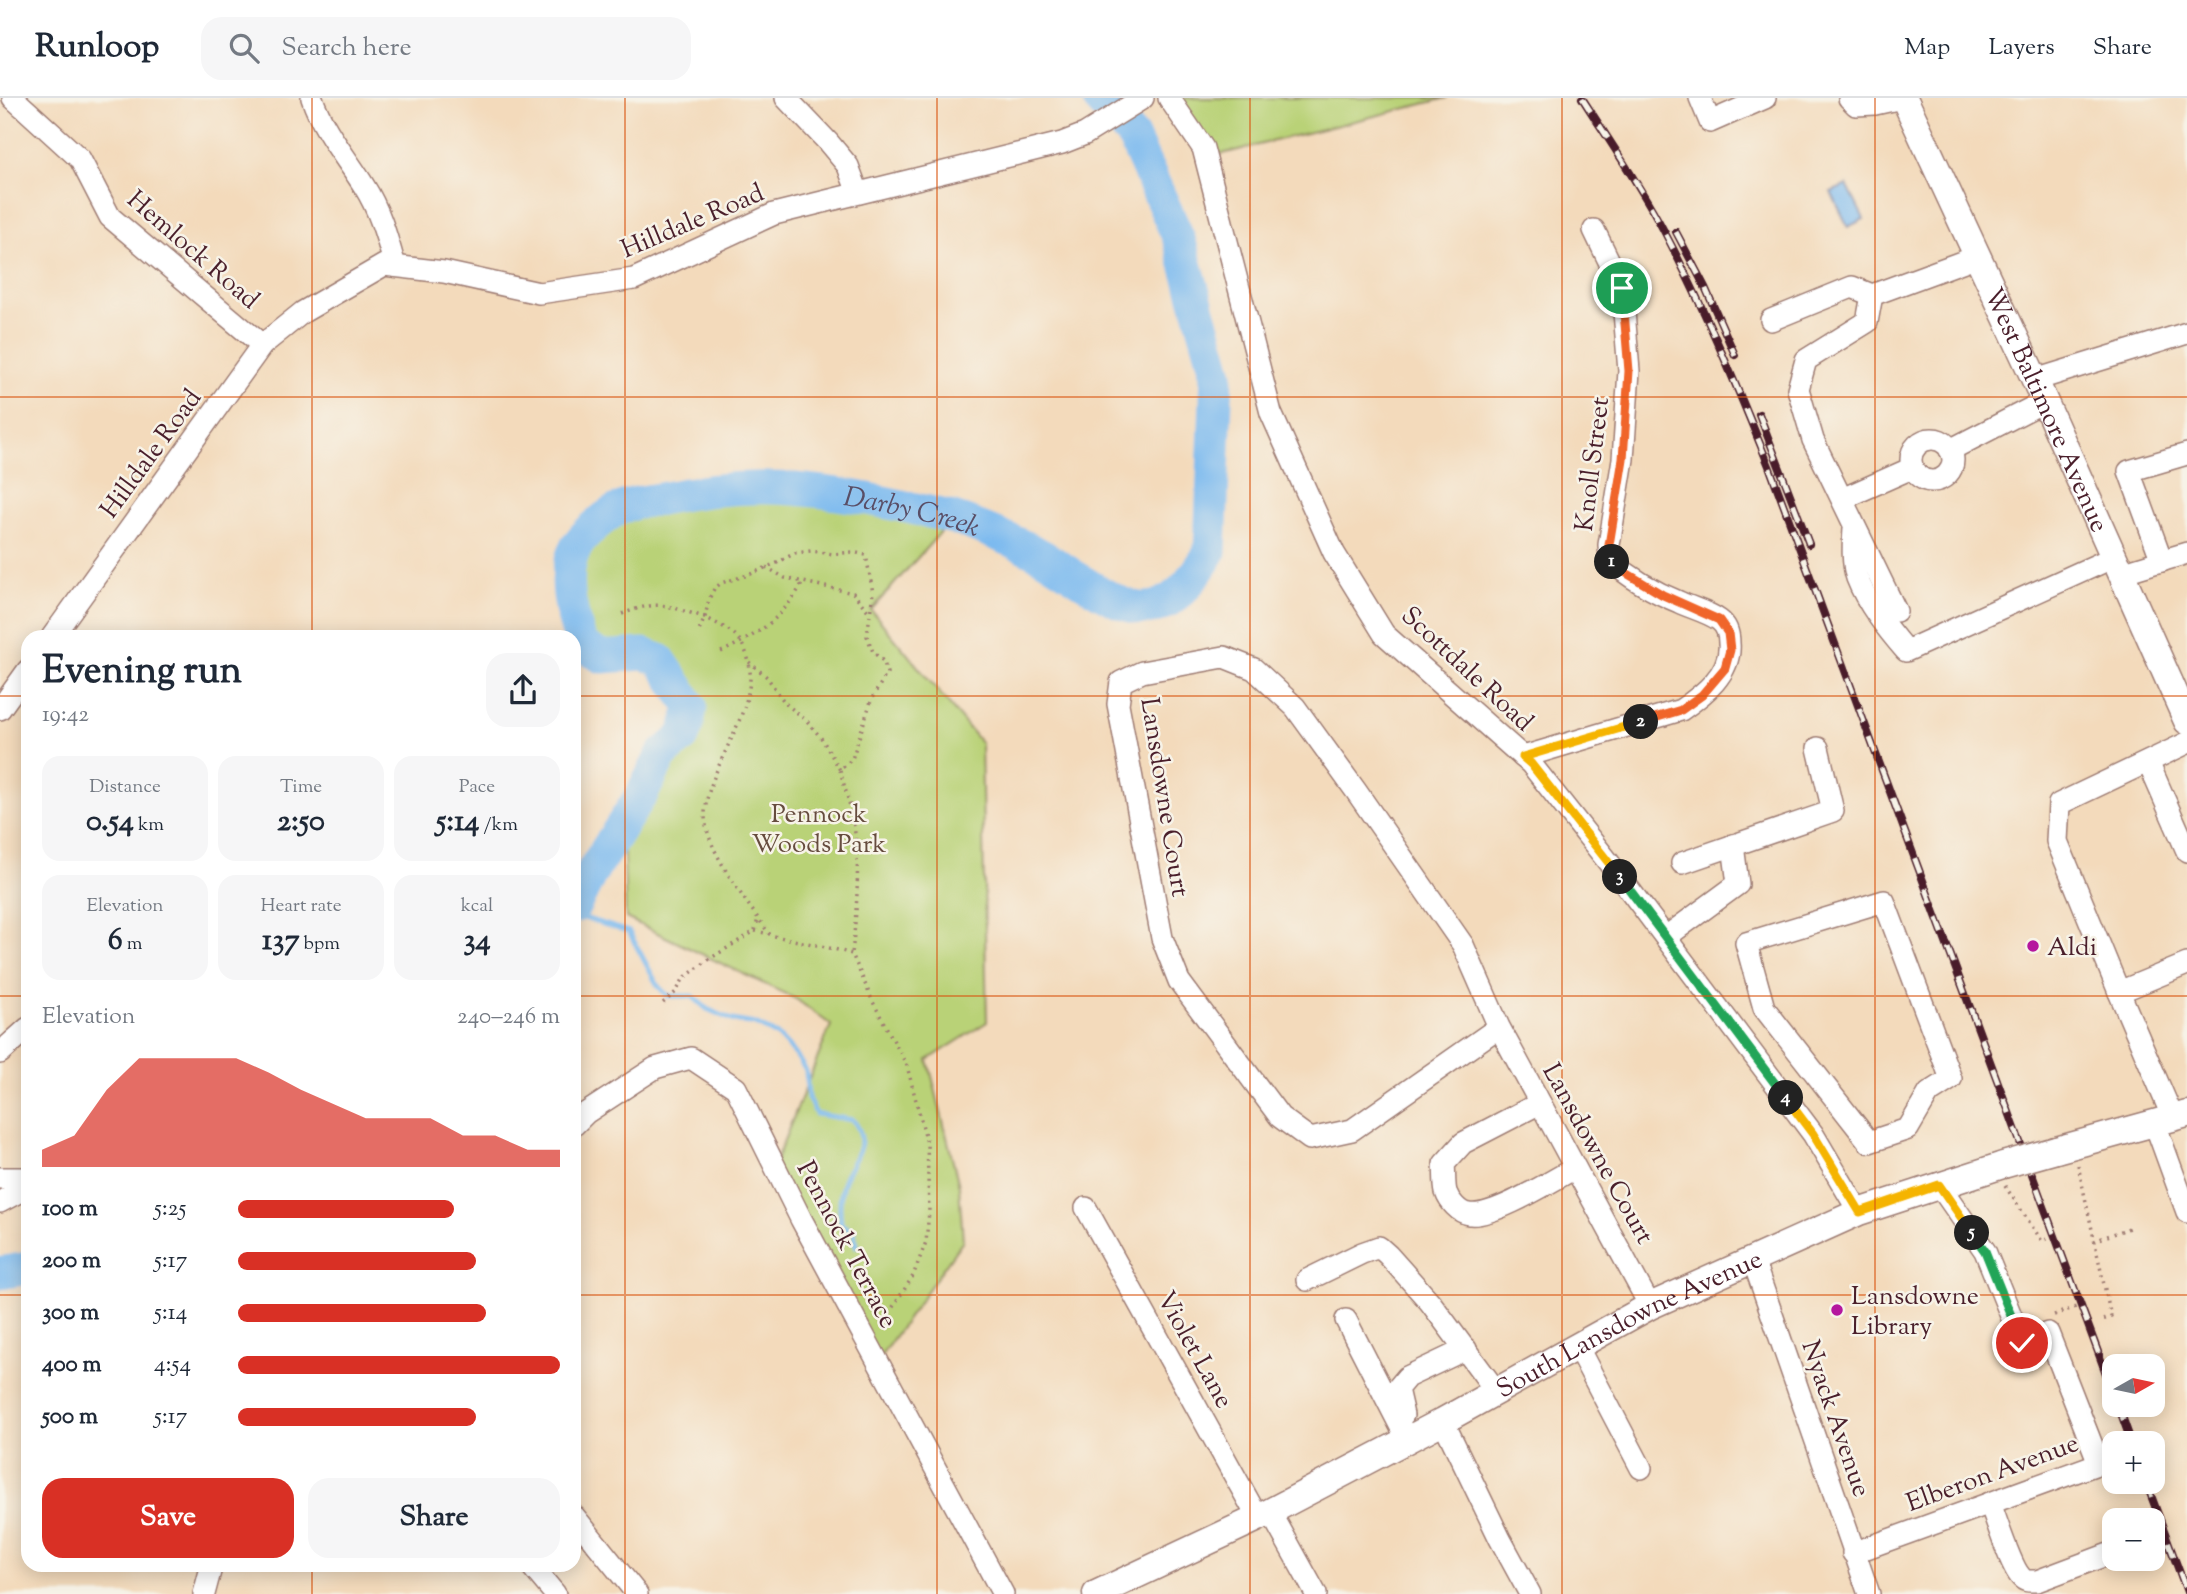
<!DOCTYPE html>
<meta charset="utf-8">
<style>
:root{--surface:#fff;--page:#f6f6f7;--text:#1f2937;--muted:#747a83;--line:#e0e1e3;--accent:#d93025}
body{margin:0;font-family:"Sorts Mill Goudy",serif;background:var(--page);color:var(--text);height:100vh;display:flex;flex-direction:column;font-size:26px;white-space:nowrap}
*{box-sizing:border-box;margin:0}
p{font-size:23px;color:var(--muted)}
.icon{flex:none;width:38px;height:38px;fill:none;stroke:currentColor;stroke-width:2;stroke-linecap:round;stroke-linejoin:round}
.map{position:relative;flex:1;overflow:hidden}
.sheet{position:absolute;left:21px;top:532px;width:560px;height:942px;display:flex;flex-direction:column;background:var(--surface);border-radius:21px;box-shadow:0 4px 18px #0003}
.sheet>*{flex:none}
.needle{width:46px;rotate:81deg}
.tools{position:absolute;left:2102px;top:1256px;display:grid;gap:14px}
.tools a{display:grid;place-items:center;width:63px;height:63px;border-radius:14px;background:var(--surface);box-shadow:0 4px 18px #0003;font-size:35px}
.pin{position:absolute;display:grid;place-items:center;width:60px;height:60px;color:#fff;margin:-30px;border:4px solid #fff;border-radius:50%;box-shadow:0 2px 7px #0007}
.km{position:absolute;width:35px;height:35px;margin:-18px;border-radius:50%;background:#222;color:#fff;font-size:19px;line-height:35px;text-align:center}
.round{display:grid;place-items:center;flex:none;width:74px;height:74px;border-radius:21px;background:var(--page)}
.head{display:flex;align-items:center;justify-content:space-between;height:119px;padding:0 21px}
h1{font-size:38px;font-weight:700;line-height:52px}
.metrics{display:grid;grid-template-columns:repeat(3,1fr);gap:10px;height:119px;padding:7px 21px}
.metrics div{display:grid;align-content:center;border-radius:18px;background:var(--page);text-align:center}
.metrics b{font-size:30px;font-weight:700}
.metrics small{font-size:19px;font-weight:400}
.metrics p{font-size:19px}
.chart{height:196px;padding:14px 21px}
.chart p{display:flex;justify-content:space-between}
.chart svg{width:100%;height:126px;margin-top:7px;fill:var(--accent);opacity:.7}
.action{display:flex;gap:14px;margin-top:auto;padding:14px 21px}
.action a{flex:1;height:80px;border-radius:21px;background:var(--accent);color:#fff;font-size:28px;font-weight:700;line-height:80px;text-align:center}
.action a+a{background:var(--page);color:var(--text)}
ul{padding:0 21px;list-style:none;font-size:23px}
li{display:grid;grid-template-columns:112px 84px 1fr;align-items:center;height:52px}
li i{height:18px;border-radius:9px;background:var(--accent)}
header{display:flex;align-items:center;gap:42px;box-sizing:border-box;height:98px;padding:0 35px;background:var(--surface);border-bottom:2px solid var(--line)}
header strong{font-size:33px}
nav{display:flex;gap:38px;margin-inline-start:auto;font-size:24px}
.search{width:490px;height:63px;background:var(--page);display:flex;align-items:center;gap:18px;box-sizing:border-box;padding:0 24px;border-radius:21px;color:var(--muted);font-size:26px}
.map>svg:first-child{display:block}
.green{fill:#b9d277;stroke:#827851;stroke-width:2}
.water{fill:#7cbaef;stroke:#636c8d;stroke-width:2}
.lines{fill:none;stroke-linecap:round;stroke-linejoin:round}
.stream{stroke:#7cbaef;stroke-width:5}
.river{stroke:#7cbaef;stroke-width:33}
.minor-casing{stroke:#9e7c73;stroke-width:24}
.major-casing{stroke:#9e7c73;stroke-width:29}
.path{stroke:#9e7c73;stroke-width:3.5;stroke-dasharray:2 5;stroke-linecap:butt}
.minor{stroke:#fff;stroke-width:21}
.major{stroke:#fff;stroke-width:26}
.rail-casing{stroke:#4a1f2b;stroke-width:8}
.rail{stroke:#f7f3e8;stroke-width:5;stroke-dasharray:16;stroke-linecap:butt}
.major-bridge-casing{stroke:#9e7c73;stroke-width:29;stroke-linecap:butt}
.major-bridge{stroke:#fff;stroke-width:26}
.split-1-casing{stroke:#fff;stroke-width:14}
.split-2-casing{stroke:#fff;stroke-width:14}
.split-3-casing{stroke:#fff;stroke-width:14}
.split-4-casing{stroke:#fff;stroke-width:14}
.split-5-casing{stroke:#fff;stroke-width:14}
.split-6-casing{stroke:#fff;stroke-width:14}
.split-1{stroke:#f0652b;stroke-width:9}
.split-2{stroke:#f0652b;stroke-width:9}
.split-3{stroke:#f5b400;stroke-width:9}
.split-4{stroke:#22a559;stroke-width:9}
.split-5{stroke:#f5b400;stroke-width:9}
.split-6{stroke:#22a559;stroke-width:9}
.grid{fill:none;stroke:#d8530f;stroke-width:2;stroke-opacity:0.55}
.poi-dot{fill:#b5179e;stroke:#f7f3e8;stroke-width:2.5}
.labels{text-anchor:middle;stroke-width:5;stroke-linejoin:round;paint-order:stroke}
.street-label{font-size:26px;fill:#4a1f2b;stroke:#f7f3e8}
.park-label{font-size:26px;fill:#664c3e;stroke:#f7f3e8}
.poi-label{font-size:26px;fill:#4a1f2b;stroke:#f7f3e8;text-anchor:start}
.water-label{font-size:28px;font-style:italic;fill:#594e66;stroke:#f7f3e8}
</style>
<header>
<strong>Runloop</strong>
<div class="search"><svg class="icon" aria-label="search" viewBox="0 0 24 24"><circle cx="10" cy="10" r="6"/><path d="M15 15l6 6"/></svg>Search here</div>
<nav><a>Map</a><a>Layers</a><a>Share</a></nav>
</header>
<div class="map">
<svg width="2187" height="1496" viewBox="0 0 2187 1496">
<rect width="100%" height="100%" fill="#f7f3e8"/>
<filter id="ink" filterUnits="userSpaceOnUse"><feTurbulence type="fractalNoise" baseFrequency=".0143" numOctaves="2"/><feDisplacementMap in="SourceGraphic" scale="14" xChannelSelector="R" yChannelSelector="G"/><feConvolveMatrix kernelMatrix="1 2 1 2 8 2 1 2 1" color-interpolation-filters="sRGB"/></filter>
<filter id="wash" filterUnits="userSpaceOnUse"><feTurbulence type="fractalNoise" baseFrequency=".00686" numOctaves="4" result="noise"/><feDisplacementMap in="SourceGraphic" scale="28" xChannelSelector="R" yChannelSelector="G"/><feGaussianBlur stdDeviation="1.57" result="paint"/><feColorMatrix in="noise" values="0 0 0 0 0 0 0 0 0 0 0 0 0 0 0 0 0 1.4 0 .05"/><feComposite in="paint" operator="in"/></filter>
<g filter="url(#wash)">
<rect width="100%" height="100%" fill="#f3dabb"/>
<g class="green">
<path d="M 1169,0 L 1447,0 L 1206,60 Z"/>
<path d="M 736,389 L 780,389 L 849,396 L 953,420 L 871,512 L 981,645 L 987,924 L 928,962 L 959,1088 L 963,1142 L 878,1262 L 774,1067 L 831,927 L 796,901 L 626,820 L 623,724 L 643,694 L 662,657 L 683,638 L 688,626 L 691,608 L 659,562 L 643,556 L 602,559 L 582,547 L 572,517 L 568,479 L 576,449 L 594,428 L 623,409 L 672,398 Z"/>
</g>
<path class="water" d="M 1847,87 L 1864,121 L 1848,129 L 1831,94 Z"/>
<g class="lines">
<path class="stream" d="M 574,817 L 629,834 L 658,888 L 668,898 L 692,898 L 707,911 L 732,922 L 755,926 L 777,937 L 796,957 L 806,973 L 808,1000 L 816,1016 L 853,1022 C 872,1046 852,1060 844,1082 C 839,1097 839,1110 841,1126 L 854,1134 L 856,1148"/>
<g class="river">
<path id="s1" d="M 574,809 L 590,777 L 643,694 L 662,657 L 683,639 L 688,626 L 691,608 L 660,562 L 643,556 L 602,559 L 582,547 C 572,519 560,478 576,449 C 584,435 609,414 624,409 C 635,404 649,403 660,401 C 747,382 816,389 902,408 C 919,412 937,415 953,420 C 978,428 1014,443 1037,455 C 1064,469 1111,507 1139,510 C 1173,513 1194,480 1210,454 L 1217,276 L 1179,141 L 1133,39 L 1098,0"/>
<path d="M 0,1175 L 28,1170"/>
</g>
</g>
</g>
<g filter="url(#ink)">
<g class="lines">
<g class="minor-casing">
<g id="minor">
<path d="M 13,0 L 80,61 L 110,119 L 262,247"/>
<path d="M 312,0 C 323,33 346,59 364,88 C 380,113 387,140 395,168"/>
<path d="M 786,0 L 828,44 L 848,68 L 858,95"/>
<path d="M 1169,0 L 1203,50 L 1271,315 L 1334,455 L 1384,536 L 1531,666 L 1617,775 L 1813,1036 L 1859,1114"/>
<path d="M 1700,0 L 1710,24 L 1765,0"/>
<path d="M 1849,0 L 1856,7 L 1875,6 L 1902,0"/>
<path d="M 1771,222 L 1852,189 L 1872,197"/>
<path d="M 2035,282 L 2187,235"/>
<circle cx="1932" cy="362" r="21"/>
<path d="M 1950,352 L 2045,303"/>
<path d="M 1842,401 L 1912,370"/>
<path d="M 1854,431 C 1853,447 1852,465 1857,480 C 1867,506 1888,532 1906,553 L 2114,459"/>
<path d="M 2162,463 L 2129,373 L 2187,356"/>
<path d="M 2121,475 L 2187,455"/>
<path d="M 1896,513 L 1813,342 L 1798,291 L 1806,262 L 1867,224 L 1872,197 L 1978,158"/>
<path d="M 52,539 L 262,247 L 303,214 L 384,167 L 444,174 L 539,195 L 634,181 L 774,116 L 1062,45 L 1085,36 L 1143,0"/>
<path d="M 0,611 L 28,572"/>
<path d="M 2187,645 L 2059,706 L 2057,743 L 2119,894 L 2187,866"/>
<path d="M 1523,659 L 1681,612 C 1703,597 1732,575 1729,545 C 1729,536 1726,527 1719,522 C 1708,514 1691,510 1679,504 C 1654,494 1630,480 1610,462 L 1609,447 L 1623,361 L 1629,273 L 1622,190 L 1594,132"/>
<path d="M 2148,664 L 2187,753"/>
<path d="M 1682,765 L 1833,713 L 1818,650"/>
<path d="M 1884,803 L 1951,981 L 1929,995 L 1908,1031 L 1869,1044 L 1764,910 L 1746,845 Z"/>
<path d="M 1666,839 L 1738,786 L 1733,747"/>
<path d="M 2119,894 L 2173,1020"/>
<path d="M 1499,929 L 1352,1032 L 1310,1041 L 1280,1019 L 1179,883 L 1162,840 L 1118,606 L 1121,584 L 1142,574 L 1224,559 L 1254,571 L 1295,609 L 1356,693 L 1463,847 L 1499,929 L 1650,1208"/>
<path d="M 0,955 L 28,930"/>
<path d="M 1540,1005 L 1463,1045 L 1444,1066 C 1445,1075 1444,1086 1446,1094 C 1449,1103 1459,1115 1469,1116 C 1493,1120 1553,1082 1575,1070"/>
<path d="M 2155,1026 L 2187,1114"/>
<path d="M 574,1027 L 586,1015 L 655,970 L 691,960 L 736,990 L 801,1121 L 1003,1496"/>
<path d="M 0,1080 L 28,1080"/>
<path d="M 1939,1087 L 1985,1153 L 2022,1245 L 2048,1235 L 2099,1365"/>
<path d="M 0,1104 L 28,1089"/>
<path d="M 1086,1110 L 1258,1420"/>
<path d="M 1753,1162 L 1869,1496"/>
<path d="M 1307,1182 L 1362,1155 L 1379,1149 L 1388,1157 L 1430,1204 L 1496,1293"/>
<path d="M 1346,1222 L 1407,1341"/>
<path d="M 1577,1248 L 1641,1370"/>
<path d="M 1403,1317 L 1397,1291 L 1407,1279 L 1466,1251"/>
<path d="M 1443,1323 L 1500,1441 L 1530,1496"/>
<path d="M 1990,1405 C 1996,1421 2011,1469 2021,1479 C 2025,1484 2030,1483 2037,1483 L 2114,1454"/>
<path d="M 1270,1413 L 1316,1496"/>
<path d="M 574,1418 L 637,1496"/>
<path d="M 1853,1455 L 2111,1361"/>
<path d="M 530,1466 L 555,1496"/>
<path d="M 204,1496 L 212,1466"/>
</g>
</g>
<g class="major-casing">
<g id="major">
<path id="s2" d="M 1904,0 L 2035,282 L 2187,623"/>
<path d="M 2056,1052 L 2187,1016"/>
<path id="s3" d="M 1096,1496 L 1258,1420 L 1443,1323 L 1650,1208 L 1859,1114 L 2003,1067"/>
</g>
</g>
<g class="path">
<path d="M 766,469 L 785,480 L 853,495 L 869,514"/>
<path d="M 622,516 C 663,500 666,509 705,519 L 699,533"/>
<path d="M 721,554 C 758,537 783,520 803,484"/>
<path d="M 749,564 L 767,579 L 785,605 L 807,623 L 822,641 L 840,672 L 852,661 L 872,600 L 887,575 L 884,564 L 873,554 L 867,538 L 873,495 L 866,457 L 853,454 L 833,456 L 811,453 L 795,455 L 777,465 L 748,477 L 721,485 L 714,491 L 709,501 L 705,519 C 715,525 730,531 737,539 C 779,592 707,661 705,716 C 704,751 750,808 770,837 C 797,843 825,848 852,856 L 873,904 L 907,968 L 927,1045 L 929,1114 L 926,1144 L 913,1178 L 880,1229"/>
<path d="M 840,672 C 843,684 847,696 850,709 C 862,756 857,808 852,856"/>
<path d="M 755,833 L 770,836"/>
<path d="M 663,905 L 676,894 L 684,880 L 711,860 L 755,833 L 758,820"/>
<path d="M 2078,1067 L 2111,1219 L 2102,1222"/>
<path d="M 2005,1088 L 2042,1143 L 2050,1140"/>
<path d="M 2094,1143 L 2132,1129"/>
<path d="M 2054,1217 L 2076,1209"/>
<path d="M 2116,1343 L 2124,1340"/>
</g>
<use href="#minor" class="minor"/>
<use href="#major" class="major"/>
<g class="rail-casing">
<g id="rail">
<path d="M 1582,0 C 1610,44 1640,87 1664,133 C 1704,209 1737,289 1769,368 L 2114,1297"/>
<path d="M 1676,134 L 1705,189 L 1735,257"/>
<path d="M 1759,316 L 1809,446"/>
<path d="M 2118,1307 L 2132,1346"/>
<path d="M 2146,1384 L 2187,1494"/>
</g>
</g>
<use href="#rail" class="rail"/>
<g class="major-bridge-casing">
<path id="major-bridge" d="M 2003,1067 L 2056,1052"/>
</g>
<use href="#major-bridge" class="major-bridge"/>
</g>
</g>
<g class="lines" filter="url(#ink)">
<g class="split-1-casing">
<path id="split-1" d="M 1612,464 L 1610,462 L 1609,447 L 1623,361 L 1629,273 L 1622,190"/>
</g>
<g class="split-2-casing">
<path id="split-2" d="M 1612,464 L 1623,473 L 1663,497 L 1719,522 L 1728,535 L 1730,552 L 1725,570 L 1702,597 L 1681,612 L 1641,624"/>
</g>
<g class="split-3-casing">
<path id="split-3" d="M 1620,779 L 1531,666 L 1523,659 L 1641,624"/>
</g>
<g class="split-4-casing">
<path id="split-4" d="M 1620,779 L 1786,1000"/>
</g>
<g class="split-5-casing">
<path id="split-5" d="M 1786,1000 L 1813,1036 L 1860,1114 L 1939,1087 L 1972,1135"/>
</g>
<g class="split-6-casing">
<path id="split-6" d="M 1972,1135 L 1985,1153 L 2022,1245"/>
</g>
<use href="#split-1" class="split-1"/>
<use href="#split-2" class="split-2"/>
<use href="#split-3" class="split-3"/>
<use href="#split-4" class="split-4"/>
<use href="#split-5" class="split-5"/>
<use href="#split-6" class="split-6"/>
</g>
<path class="grid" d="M 312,0 L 312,539M 625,0 L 625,1496M 937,0 L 937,1496M 1250,0 L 1250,1496M 1562,0 L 1562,1496M 1875,0 L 1875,1496M 0,299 L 2187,299M 0,598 L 28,598M 574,598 L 2187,598M 0,898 L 28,898M 574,898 L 2187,898M 0,1197 L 28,1197M 574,1197 L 2187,1197M 312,1466 L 312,1496"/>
<g class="poi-dot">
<circle cx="2033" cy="848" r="7"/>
<circle cx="1837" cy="1212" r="7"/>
</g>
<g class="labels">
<g class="street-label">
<text transform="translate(692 122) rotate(-23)" y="9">Hilldale Road</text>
<text transform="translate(194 151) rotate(41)" y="9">Hemlock Road</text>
<text dy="9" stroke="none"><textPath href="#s2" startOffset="343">West Baltimore Avenue</textPath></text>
<text transform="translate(150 355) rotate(-54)" y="9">Hilldale Road</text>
<text transform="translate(1591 366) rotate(-83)" y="9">Knoll Street</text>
<text transform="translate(1468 570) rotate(43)" y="9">Scottdale Road</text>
<text transform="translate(1166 699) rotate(81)" y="9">Lansdowne Court</text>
<text transform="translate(1599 1055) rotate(61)" y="9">Lansdowne Court</text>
<text transform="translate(848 1146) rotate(62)" y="9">Pennock Terrace</text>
<text dy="9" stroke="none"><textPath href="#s3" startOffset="598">South Lansdowne Avenue</textPath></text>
<text transform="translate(1196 1251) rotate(61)" y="9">Violet Lane</text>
<text transform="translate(1837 1320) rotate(71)" y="9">Nyack Avenue</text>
<text transform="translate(1992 1374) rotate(-20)" y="9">Elberon Avenue</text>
</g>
<g class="park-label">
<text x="819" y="724">Pennock<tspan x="819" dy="30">Woods Park</tspan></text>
</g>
<g class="poi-label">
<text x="2047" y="857">Aldi</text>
<text x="1851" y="1206">Lansdowne<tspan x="1851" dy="30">Library</tspan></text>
</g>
<g class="water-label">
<text dy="10" stroke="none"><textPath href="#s1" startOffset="830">Darby Creek</textPath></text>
</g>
</g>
</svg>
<div class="tools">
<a><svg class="needle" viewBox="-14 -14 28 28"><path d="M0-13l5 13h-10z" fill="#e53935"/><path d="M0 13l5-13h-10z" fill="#747a83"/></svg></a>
<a>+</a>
<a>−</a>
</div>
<div class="pin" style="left:1622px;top:190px;background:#1e9e55"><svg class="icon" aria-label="arrive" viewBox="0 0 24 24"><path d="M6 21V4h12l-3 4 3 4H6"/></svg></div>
<div class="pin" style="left:2022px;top:1245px;background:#d93025"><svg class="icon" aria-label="check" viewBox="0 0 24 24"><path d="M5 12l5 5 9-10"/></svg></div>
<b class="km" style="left:1612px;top:464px">1</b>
<b class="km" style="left:1641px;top:624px">2</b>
<b class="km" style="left:1620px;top:779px">3</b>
<b class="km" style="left:1786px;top:1000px">4</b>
<b class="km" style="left:1972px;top:1135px">5</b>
<section class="sheet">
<div class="head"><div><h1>Evening run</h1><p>19:42</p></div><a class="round"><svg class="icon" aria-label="share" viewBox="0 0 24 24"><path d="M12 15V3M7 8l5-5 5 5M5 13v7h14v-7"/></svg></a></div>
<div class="metrics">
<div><p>Distance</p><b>0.54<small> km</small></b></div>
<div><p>Time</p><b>2:50</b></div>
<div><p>Pace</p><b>5:14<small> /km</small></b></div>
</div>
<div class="metrics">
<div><p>Elevation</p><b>6<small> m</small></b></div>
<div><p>Heart rate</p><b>137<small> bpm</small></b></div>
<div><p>kcal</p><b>34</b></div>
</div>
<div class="chart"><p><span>Elevation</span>240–246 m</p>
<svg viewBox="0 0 160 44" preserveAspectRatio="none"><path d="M0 44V38L10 33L20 17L30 6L40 6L50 6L60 6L70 11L80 17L90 22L100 27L110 27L120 27L130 33L140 33L150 38L160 38V44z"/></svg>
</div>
<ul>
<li><b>100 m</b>5:25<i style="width:67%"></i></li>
<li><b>200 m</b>5:17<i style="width:74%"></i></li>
<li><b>300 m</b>5:14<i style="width:77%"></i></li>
<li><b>400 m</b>4:54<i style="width:100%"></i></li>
<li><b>500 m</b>5:17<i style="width:74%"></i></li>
</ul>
<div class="action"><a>Save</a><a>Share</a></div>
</section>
</div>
